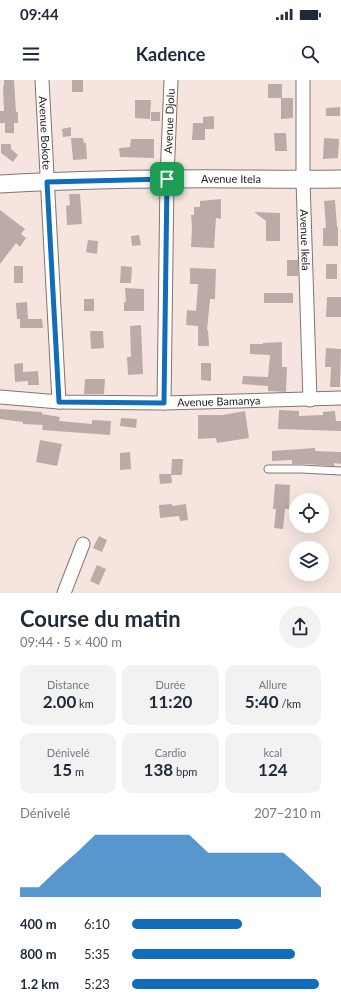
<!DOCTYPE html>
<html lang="fr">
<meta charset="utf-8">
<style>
:root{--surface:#fff;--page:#f2f2f3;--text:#1f2937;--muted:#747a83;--accent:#116cb9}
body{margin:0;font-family:Lato,sans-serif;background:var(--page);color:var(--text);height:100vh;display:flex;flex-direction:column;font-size:15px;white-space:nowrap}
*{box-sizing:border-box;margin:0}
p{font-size:13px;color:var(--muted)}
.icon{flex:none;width:22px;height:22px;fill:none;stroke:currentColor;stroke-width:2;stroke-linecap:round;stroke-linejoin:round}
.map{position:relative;height:513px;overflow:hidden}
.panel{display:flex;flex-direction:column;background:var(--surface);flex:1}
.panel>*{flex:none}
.tools{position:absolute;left:289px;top:413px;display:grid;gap:8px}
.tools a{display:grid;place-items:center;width:40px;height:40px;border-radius:50%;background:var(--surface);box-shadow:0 4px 16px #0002;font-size:20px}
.pin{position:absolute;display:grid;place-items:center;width:34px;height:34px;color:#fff;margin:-17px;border-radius:8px;box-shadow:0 2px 6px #0006}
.round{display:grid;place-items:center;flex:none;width:42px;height:42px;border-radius:21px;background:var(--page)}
.headline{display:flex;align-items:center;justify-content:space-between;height:68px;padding:0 20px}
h1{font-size:22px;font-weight:700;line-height:30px}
.stats{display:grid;grid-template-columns:repeat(3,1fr);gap:6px;height:68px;padding:4px 20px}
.stats div{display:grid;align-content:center;border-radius:10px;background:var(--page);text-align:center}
.stats b{font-size:17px;font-weight:700}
.stats small{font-size:11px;font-weight:400}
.stats p{font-size:11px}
.chart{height:112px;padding:8px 20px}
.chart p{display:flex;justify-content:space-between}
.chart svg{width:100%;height:72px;margin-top:4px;fill:var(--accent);opacity:.7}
ul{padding:0 20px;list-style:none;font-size:13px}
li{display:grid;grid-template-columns:64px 48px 1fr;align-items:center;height:30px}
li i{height:10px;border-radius:5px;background:var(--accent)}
.status{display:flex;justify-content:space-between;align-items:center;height:28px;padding:0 20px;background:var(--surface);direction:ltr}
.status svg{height:11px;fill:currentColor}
header{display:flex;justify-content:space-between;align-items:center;height:52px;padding:0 20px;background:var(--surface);font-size:18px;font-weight:700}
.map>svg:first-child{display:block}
.building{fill:#bbaba6}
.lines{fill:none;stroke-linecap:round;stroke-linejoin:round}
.service-casing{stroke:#83746f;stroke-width:9}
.minor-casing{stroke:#83746f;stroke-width:15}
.tertiary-casing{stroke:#83746f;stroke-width:19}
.service{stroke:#fff;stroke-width:7}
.minor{stroke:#fff;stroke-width:13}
.tertiary{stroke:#fff;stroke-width:17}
.route-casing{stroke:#fff;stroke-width:8}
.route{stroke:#116cb9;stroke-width:5}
.labels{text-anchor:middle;stroke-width:4;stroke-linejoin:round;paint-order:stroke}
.street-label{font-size:11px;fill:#231d1b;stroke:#fef4f0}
</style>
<div class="status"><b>09:44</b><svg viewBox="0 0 49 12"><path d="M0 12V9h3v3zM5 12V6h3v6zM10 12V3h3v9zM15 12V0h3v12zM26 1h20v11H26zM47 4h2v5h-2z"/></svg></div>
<header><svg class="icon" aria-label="menu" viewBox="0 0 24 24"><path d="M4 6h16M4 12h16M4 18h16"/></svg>Kadence<svg class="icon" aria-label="search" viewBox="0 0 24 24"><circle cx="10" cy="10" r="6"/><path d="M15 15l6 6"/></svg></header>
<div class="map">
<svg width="341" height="513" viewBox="0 0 341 513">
<rect width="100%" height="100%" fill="#f6e5df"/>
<g class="building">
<path d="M 4,0 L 14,0 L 16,32 L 18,32 L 18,43 L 14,43 L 14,53 L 5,53 L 5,43 L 0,43 L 0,31 L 4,31 L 3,6 L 4,6 Z"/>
<rect x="72" y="0" width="11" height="12"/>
<rect x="268" y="4" width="14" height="14"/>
<path d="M 281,18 L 293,18 L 293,38 L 281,39 Z"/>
<path d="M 135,20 L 151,20 L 150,39 L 135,38 Z"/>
<path d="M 340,27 L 340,36 L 326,36 L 326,28 Z"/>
<rect x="151" y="32" width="9" height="9"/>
<path d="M 214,36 L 214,49 L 205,49 L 205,60 L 192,60 L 193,43 L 203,43 L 203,37 Z"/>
<path d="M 71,47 L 71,56 L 63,57 L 62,49 Z"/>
<path d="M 274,53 L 286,53 L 287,71 L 275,71 Z"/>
<path d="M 71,58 L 83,58 L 84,63 L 86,63 L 87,79 L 73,80 Z"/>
<path d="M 324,58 L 339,59 L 338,78 L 323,79 Z"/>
<path d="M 131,59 L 154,59 L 154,78 L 120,77 L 119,68 L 130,67 Z"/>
<path d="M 1,64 L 11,64 L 11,69 L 18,75 L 13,82 L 1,73 Z"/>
<path d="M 69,114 L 80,114 L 82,144 L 67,145 L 66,126 L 70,125 Z"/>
<path d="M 221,119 L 221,139 L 216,138 L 214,168 L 191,167 L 192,147 L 191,135 L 194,135 L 194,127 L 200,127 L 200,121 Z"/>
<path d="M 335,120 L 337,147 L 338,147 L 338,166 L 323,166 L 323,148 L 326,148 L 324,121 Z"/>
<path d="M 0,130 L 25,149 L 21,154 L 26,158 L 20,167 L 16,163 L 0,184 Z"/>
<path d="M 254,132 L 280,133 L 280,161 L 266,161 L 266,141 Z"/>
<path d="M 139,155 L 141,165 L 132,166 L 131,156 Z"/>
<path d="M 88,160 L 98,161 L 97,174 L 86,172 Z"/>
<rect x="287" y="180" width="11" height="16"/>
<rect x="326" y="184" width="11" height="15"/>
<rect x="14" y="186" width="9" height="17"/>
<path d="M 121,186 L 132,187 L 131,203 L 120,203 Z"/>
<path d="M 190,188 L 216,189 L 215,219 L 210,219 L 209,230 L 207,250 L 208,250 L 209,266 L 198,266 L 198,246 L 186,245 L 187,230 L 196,231 L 198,204 L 190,204 Z"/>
<path d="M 125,208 L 144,209 L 144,231 L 124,231 L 124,222 L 126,222 Z"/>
<rect x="264" y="213" width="29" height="10"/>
<path d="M 327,217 L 341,217 L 341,237 L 326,237 Z"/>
<rect x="84" y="219" width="10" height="12"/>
<path d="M 27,222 L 28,239 L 21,239 L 42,239 L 43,248 L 20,248 L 20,239 L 17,239 L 16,223 Z"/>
<path d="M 141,245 L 143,294 L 128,295 L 127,277 L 131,277 L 130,246 Z"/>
<path d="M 90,251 L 103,251 L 104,268 L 91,269 Z"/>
<path d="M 282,262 L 282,287 L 287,287 L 286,312 L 268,311 L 268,306 L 242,304 L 243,296 L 268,297 L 270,275 L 250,274 L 250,264 L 263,264 L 263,263 Z"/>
<path d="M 326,268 L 341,269 L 340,307 L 330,307 L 331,287 L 325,287 Z"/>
<path d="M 23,283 L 23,292 L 38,291 L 39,305 L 28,305 L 28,301 L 15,302 L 14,284 Z"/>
<path d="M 201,283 L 211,283 L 211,301 L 201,300 Z"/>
<path d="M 85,299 L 105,299 L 104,314 L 84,314 Z"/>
<path d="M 0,329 L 15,330 L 42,332 L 42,334 L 60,337 L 59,341 L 92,344 L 92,340 L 111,341 L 110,355 L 42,350 L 43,345 L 23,344 L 23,342 L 0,339 Z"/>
<path d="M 279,330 L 299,331 L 299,336 L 323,335 L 323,332 L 335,331 L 336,341 L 341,341 L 341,351 L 278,349 Z"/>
<path d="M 245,331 L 249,358 L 217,363 L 216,358 L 198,359 L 198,335 L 223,335 Z"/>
<path d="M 121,338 L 137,339 L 136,348 L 120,346 Z"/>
<path d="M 40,360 L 62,364 L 57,386 L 36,382 Z"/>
<path d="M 315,368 L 315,371 L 341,372 L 341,384 L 334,383 L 334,386 L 306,384 L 292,384 L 292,380 L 272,381 L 272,371 Z"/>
<path d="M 130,372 L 131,389 L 120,390 L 120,373 Z"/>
<path d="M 172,379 L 183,379 L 182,395 L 171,395 Z"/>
<path d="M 159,394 L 171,394 L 172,403 L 160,404 Z"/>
<path d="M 275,404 L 290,405 L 289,429 L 285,429 L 283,449 L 274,448 L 276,429 L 273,429 Z"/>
<path d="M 172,424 L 172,426 L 186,424 L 188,440 L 180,441 L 179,436 L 160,438 L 159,425 Z"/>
<path d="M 99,456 L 107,460 L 102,472 L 93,468 Z"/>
<path d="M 97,485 L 106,489 L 99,505 L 90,501 Z"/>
</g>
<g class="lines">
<g class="service-casing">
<path id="service" d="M 268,389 L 301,389 L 341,391"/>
</g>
<g class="minor-casing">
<g id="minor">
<path id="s1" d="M 42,0 L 59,322"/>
<path id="s2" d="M 303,0 L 303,100 L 310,320"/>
<path id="s3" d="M 0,317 L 59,322 L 164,323 L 341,318"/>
<path id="s4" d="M 164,323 L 167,99 L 171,0"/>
<path d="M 64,513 L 83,464"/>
</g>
</g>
<g class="tertiary-casing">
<g id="tertiary">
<path id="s5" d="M 0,104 C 56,101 112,99 167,99 C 225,98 283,100 341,99"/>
</g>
</g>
<use href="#service" class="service"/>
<use href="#minor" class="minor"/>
<use href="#tertiary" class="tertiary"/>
</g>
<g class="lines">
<g class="route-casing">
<path id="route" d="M 167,99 L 164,323 L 59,322 L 47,102 Z"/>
</g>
<use href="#route" class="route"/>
</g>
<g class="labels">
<g class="street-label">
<text dy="4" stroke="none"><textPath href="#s4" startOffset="282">Avenue Djolu</textPath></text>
<text dy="4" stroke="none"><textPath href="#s1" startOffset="53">Avenue Bokote</textPath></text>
<text dy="4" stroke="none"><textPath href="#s5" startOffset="231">Avenue Itela</textPath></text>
<text dy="4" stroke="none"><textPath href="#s2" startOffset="160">Avenue Ikela</textPath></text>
<text dy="4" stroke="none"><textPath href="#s3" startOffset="219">Avenue Bamanya</textPath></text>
</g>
</g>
</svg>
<div class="tools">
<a><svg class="icon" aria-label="locate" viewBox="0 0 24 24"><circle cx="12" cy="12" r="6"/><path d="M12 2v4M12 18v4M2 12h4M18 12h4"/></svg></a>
<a><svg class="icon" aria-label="layers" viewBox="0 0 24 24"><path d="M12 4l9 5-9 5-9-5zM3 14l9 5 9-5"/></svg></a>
</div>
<div class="pin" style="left:167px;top:99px;background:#1e9e55"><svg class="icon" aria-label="arrive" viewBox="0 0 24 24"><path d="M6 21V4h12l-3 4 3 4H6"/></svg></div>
</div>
<section class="panel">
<div class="headline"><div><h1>Course du matin</h1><p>09:44 · 5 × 400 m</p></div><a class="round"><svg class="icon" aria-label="share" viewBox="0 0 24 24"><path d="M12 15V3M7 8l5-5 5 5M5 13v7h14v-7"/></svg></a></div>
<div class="stats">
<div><p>Distance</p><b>2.00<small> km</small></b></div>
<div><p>Durée</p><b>11:20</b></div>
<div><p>Allure</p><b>5:40<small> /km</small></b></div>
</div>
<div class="stats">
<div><p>Dénivelé</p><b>15<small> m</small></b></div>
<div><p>Cardio</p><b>138<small> bpm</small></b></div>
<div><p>kcal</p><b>124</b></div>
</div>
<div class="chart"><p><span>Dénivelé</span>207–210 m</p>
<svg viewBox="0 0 160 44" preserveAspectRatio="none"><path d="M0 44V38L10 38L20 27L30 17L40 6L50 6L60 6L70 6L80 6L90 6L100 17L110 17L120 17L130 17L140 17L150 27L160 38V44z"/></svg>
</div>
<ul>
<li><b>400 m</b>6:10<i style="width:58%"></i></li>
<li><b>800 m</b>5:35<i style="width:86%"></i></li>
<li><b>1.2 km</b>5:23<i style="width:99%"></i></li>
</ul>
</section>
